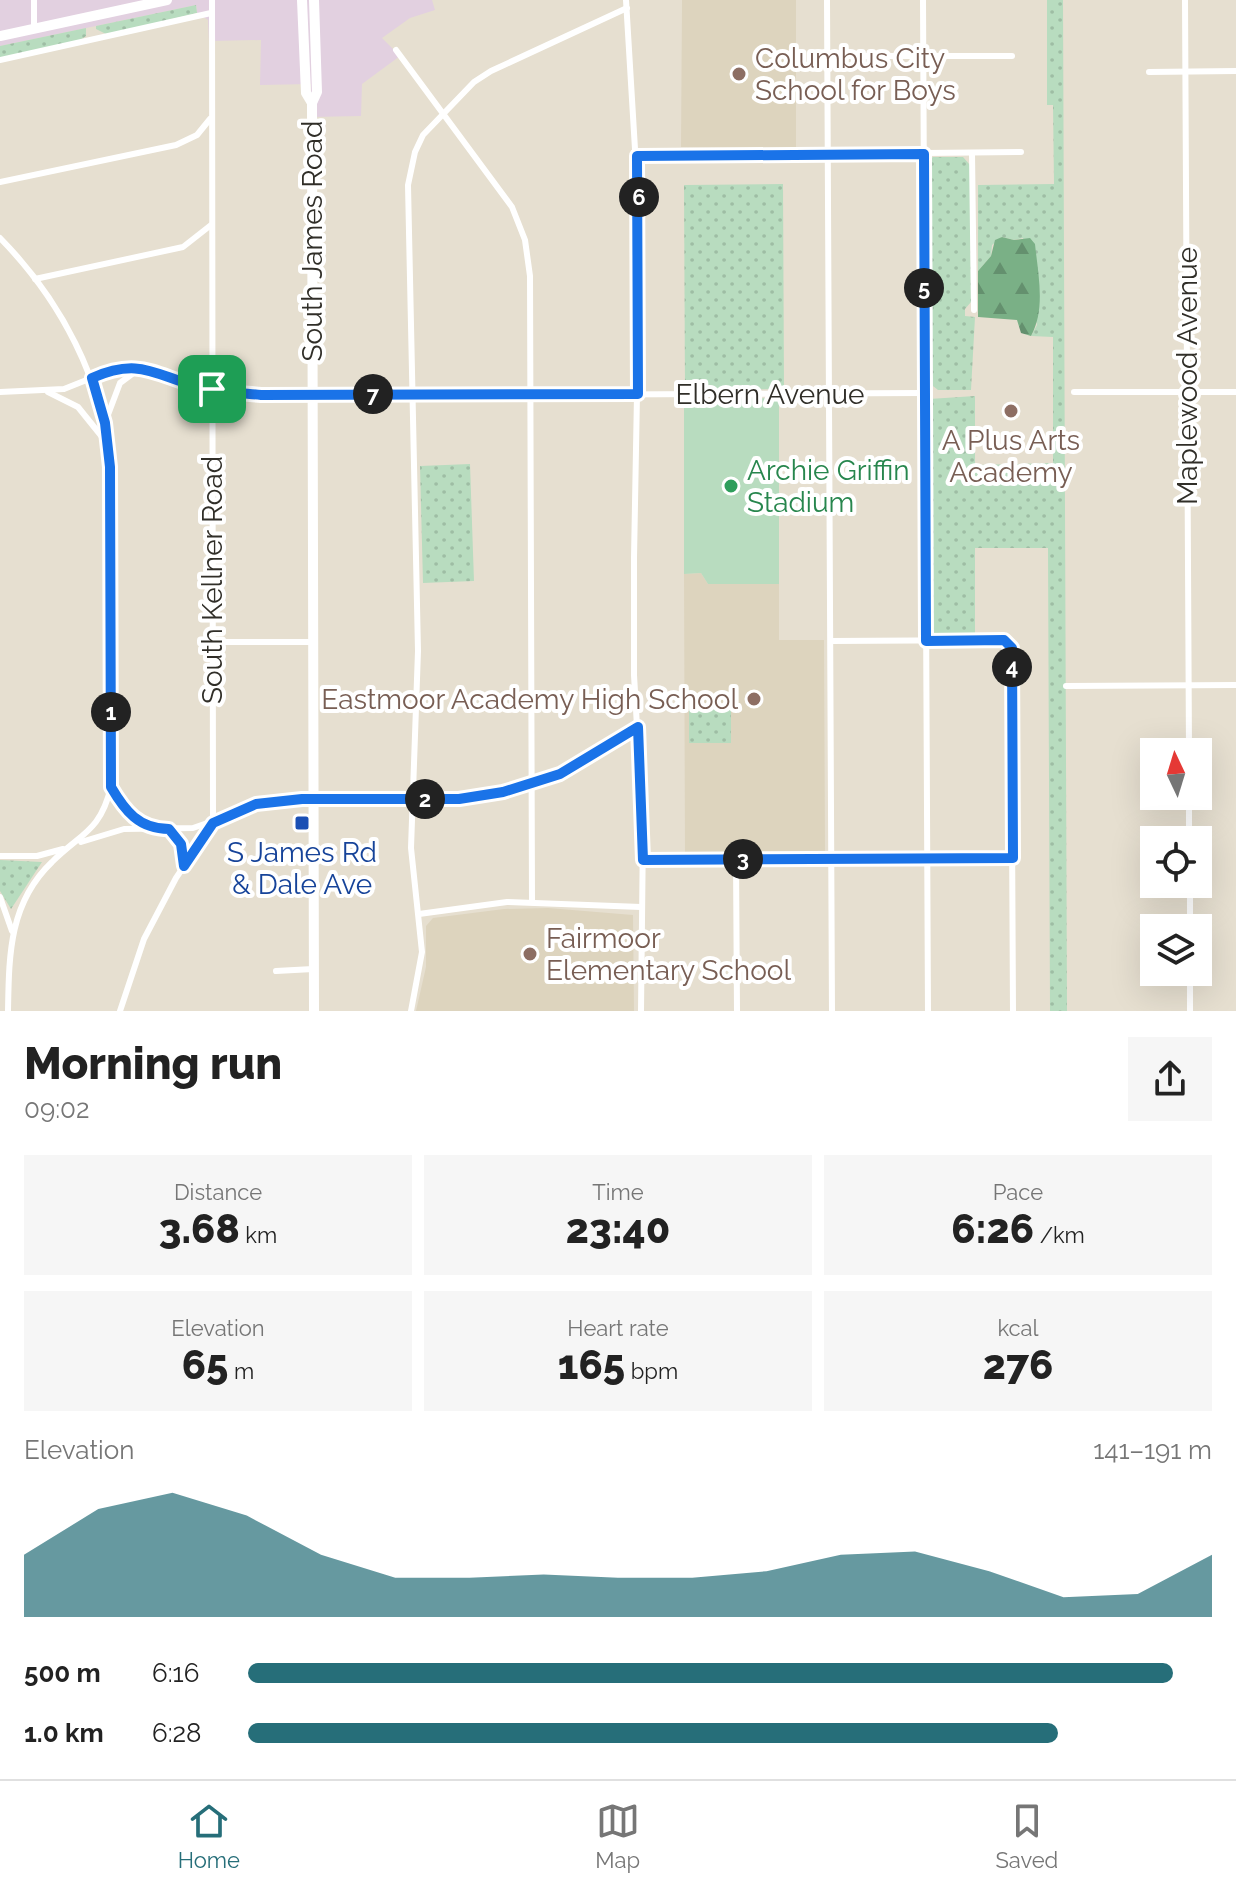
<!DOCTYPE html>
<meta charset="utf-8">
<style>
:root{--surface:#fff;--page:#f6f6f6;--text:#222;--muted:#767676;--line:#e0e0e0;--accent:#266e79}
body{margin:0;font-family:Raleway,sans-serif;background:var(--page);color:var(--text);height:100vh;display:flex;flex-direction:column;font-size:30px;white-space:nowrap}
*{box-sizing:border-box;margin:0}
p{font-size:26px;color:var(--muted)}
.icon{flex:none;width:44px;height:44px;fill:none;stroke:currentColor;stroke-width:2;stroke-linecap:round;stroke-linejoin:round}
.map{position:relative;height:1011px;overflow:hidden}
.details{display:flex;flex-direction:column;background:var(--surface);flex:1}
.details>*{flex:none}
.needle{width:52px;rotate:356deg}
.tools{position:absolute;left:1140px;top:738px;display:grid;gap:16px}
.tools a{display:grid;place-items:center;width:72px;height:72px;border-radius:0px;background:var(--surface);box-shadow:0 8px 32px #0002;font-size:40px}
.pin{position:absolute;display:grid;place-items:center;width:68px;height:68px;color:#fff;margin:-34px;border-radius:16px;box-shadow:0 4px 12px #0006}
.km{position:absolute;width:40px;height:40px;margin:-20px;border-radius:50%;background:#222;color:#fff;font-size:22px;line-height:40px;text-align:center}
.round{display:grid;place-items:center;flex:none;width:84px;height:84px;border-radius:0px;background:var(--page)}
.overview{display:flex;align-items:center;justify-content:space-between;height:136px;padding:0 24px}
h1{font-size:44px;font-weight:800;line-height:60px}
.metrics{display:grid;grid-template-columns:repeat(3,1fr);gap:12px;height:136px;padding:8px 24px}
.metrics div{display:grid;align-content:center;border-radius:0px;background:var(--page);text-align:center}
.metrics b{font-size:40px;font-weight:800}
.metrics small{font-size:22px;font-weight:400}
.metrics p{font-size:22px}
.chart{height:224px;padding:16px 24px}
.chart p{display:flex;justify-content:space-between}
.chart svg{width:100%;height:144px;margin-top:8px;fill:var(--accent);opacity:.7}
ul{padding:0 24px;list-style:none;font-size:26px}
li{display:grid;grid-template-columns:128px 96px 1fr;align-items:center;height:60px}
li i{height:20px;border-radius:10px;background:var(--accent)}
.tab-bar{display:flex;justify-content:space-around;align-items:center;height:112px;border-top:2px solid var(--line);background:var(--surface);font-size:22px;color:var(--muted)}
.tab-bar a{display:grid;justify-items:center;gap:4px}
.tab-bar .selected{color:var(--accent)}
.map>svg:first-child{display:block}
.commercial{fill:#e2d0e0}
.built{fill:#ddd4be}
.grass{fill:url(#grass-dots)}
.forest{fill:url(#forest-firs)}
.pitch{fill:#b8dcbf}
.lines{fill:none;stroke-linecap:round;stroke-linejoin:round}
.minor{stroke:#fff;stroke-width:6}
.primary{stroke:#fff;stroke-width:10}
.route-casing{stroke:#fff;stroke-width:16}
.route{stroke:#1a73e8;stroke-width:10}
.education-dot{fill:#8d6e63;stroke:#fff;stroke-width:3}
.leisure-dot{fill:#2e9e5b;stroke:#fff;stroke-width:3}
.transit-dot{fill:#1a4fb4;stroke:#fff;stroke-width:3}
.labels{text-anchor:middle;stroke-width:8;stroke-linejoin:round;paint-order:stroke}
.education-label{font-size:28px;fill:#785e54;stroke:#fff;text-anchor:start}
.street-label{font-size:28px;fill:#302e28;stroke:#fff}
.leisure-label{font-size:28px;fill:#27864d;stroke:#fff;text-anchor:start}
.transit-label{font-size:28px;fill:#164399;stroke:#fff}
</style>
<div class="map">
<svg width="1236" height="1011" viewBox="0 0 1236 1011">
<defs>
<pattern id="grass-dots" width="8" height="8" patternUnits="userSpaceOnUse" patternTransform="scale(2)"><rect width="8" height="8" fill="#b8dcbf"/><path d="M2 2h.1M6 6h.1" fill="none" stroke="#9ebda4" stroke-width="1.8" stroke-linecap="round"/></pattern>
<pattern id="forest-firs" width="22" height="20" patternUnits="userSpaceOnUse" patternTransform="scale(2)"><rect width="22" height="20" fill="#7ab086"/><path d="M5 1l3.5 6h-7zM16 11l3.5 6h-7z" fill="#64906e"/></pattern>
</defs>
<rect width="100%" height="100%" fill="#e6dfd0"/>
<path class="commercial" d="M 0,0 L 432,0 L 435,10 L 410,18 L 382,38 L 400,56 L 362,84 L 361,116 L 311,117 L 311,84 L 260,85 L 261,40 L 209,41 L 208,20 L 197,13 L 196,5 L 0,46 Z"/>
<g class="built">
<path d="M 682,0 L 796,0 L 796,148 L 681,147 Z"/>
<path d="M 701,573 L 708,584 L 779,584 L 779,640 L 824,640 L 825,853 L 685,854 L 684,574 Z"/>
<path d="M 548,908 L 633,915 L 634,1011 L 416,1011 L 426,967 L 426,926 L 433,918 L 504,909 Z"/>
</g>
<g class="grass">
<path d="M 1047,0 L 1063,0 L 1067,1011 L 1050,1011 L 1048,548 L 975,548 L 975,635 L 935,636 L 929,630 L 929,399 L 975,396 L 975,465 L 1053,463 L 1053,337 L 1031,336 L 1037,325 L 1023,238 L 1014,240 L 1002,237 L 992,245 L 991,256 L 978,271 L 978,185 L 1054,184 L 1053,105 L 1047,105 Z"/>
<path d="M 196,5 L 197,13 L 108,35 L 96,29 L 96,26 Z"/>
<path d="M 86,28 L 86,36 L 79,41 L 0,58 L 0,46 Z"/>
<path d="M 933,157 L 963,157 L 970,165 L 971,302 L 965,309 L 965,316 L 975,317 L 971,390 L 938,390 L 928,382 L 927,162 Z"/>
<path d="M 783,184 L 784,389 L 685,390 L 684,185 Z"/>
<path d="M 470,464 L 474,581 L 423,583 L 420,466 Z"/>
<path d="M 731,709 L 731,743 L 689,743 L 689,710 Z"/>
<path d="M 0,860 L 42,862 L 11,909 L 0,891 Z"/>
</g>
<path class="forest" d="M 1002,237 L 1014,240 L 1030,238 L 1035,244 C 1038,274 1046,309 1031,336 L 1021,333 L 1017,320 L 978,317 L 978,271 L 991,256 L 995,240 Z"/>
<path class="pitch" d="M 779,398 L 779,584 L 708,584 L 701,573 L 684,574 L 684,399 Z"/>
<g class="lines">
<g class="minor">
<path d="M 34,0 L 34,28"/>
<path d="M 626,0 L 640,232 L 634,558 L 634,675 L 643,829 L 641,1011"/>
<path d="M 827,0 L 832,1011"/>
<path d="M 923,0 L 928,1011"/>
<path d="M 1185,0 L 1189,752"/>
<path d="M 396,50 L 512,207 L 525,240 L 530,276 L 532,901"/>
<path d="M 827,56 L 1012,56"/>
<path d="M 0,60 L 211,13"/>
<path d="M 1149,72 L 1236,71"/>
<path d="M 972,153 L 974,310"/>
<path d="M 637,156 L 1021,152"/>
<path d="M 0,182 L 176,145 L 197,135 L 210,119"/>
<path d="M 0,238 C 60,299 104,381 110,467 L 111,787 C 100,832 81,833 52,862 C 9,903 9,955 8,1011"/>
<path d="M 35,279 L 183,247 L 211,225"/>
<path d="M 0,392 L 64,389 L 114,369 L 135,366 L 212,389 L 287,396 L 924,393"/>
<path d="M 48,392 L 78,407 L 107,443"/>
<path d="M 1074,392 L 1236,392"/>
<path d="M 106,420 L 120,383 L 140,368"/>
<path d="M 831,641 L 1000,640 L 1011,644 L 1013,1011"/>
<path d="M 212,642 L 313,642"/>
<path d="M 1066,686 L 1236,685"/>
<path d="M 111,787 L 127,810 L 147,828"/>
<path d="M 1189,796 L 1189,840"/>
<path d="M 169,829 L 181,844 L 184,864"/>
<path d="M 81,842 L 124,829 L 193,828 L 271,801 L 459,799 L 503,792 L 560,774 L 638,727"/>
<path d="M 0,856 L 37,856 L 63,849"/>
<path d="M 736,859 L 737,1011"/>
<path d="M 643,860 L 1013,858"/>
<path d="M 1190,884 L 1190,928"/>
<path d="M 0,897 L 12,931"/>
<path d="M 419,914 L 507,902 L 641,907"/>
<path d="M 276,971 L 313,969"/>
<path d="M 1190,972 L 1190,1011"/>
<path d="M 120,1011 L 144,939 L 176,878 L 213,823 L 212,0"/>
<path d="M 411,1011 L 422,952 L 411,848 L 418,651 L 408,185 L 415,152 L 423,135 L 474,82 L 491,71 L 627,8"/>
</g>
<g class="primary">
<path d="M 302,0 L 306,93 L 312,103 L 314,1011"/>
<path d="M 0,36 L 167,0"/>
<path d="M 312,103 L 317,92 L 314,0"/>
</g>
</g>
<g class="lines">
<g class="route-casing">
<path id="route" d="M 924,154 L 926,641 L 1004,640 L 1012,648 L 1013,858 L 643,860 L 638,727 L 560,774 L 503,792 L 459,799 L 302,799 L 256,804 L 213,823 L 184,866 L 181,844 L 169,829 C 139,829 125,811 111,787 L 110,467 L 105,423 L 92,378 C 140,357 154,375 199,387 C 219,392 241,393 261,395 L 638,394 L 637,156 Z"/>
</g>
<use href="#route" class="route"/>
</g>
<g class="education-dot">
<circle cx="739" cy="74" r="8"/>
<circle cx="1011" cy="411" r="8"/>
<circle cx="754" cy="699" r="8"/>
<circle cx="530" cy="954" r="8"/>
</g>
<circle class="leisure-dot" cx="731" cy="486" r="8"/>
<rect class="transit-dot" x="294" y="815" width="16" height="16" rx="4"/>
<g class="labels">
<g class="education-label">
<text x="755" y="68">Columbus City<tspan x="755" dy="32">School for Boys</tspan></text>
<text x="1011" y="450" text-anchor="middle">A Plus Arts<tspan x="1011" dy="32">Academy</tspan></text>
<text x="738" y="709" text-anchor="end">Eastmoor Academy High School</text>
<text x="546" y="948">Fairmoor<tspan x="546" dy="32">Elementary School</tspan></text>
</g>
<g class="street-label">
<text transform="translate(312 241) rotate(-90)" y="10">South James Road</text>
<text transform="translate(1187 376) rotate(-90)" y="10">Maplewood Avenue</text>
<text x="770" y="404">Elbern Avenue</text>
<text transform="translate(212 580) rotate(-90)" y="10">South Kellner Road</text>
</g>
<g class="leisure-label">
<text x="747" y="480">Archie Griffin<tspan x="747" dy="32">Stadium</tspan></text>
</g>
<g class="transit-label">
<text x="302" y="862">S James Rd<tspan x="302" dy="32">&amp; Dale Ave</tspan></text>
</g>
</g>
</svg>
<div class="tools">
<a><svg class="needle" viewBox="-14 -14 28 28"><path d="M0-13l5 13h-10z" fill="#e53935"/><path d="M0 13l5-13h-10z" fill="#767676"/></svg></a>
<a><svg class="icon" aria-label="locate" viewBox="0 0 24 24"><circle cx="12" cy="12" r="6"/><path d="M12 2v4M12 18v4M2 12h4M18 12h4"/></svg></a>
<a><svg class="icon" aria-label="layers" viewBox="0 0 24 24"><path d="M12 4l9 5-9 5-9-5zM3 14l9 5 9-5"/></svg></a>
</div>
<div class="pin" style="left:212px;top:389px;background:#1e9e55"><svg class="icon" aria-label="arrive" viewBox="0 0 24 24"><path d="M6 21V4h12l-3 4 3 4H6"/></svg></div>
<b class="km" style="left:111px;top:712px">1</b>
<b class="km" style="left:425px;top:799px">2</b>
<b class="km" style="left:743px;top:859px">3</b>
<b class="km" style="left:1012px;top:667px">4</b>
<b class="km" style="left:924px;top:288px">5</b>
<b class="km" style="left:639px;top:197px">6</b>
<b class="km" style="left:373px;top:394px">7</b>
</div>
<section class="details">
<div class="overview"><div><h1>Morning run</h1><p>09:02</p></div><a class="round"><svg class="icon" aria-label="share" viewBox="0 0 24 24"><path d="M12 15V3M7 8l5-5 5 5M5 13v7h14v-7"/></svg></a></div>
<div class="metrics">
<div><p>Distance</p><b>3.68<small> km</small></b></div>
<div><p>Time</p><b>23:40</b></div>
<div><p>Pace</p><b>6:26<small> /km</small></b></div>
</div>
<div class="metrics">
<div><p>Elevation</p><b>65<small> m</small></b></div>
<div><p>Heart rate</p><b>165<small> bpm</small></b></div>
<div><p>kcal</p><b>276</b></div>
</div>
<div class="chart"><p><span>Elevation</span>141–191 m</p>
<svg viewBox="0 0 160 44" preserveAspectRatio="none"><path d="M0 44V25L10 11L20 6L30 13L40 25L50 32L60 32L70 31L80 32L90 32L100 30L110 25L120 24L130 30L140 38L150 37L160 25V44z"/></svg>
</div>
<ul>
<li><b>500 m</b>6:16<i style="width:96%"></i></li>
<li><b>1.0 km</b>6:28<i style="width:84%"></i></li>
</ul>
</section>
<nav class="tab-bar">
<a class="selected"><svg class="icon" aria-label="home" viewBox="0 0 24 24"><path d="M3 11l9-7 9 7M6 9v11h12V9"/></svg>Home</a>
<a><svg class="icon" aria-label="map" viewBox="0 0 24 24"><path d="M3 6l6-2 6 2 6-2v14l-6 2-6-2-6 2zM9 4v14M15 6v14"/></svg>Map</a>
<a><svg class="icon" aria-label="saved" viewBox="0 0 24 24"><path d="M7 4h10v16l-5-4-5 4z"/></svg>Saved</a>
</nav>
